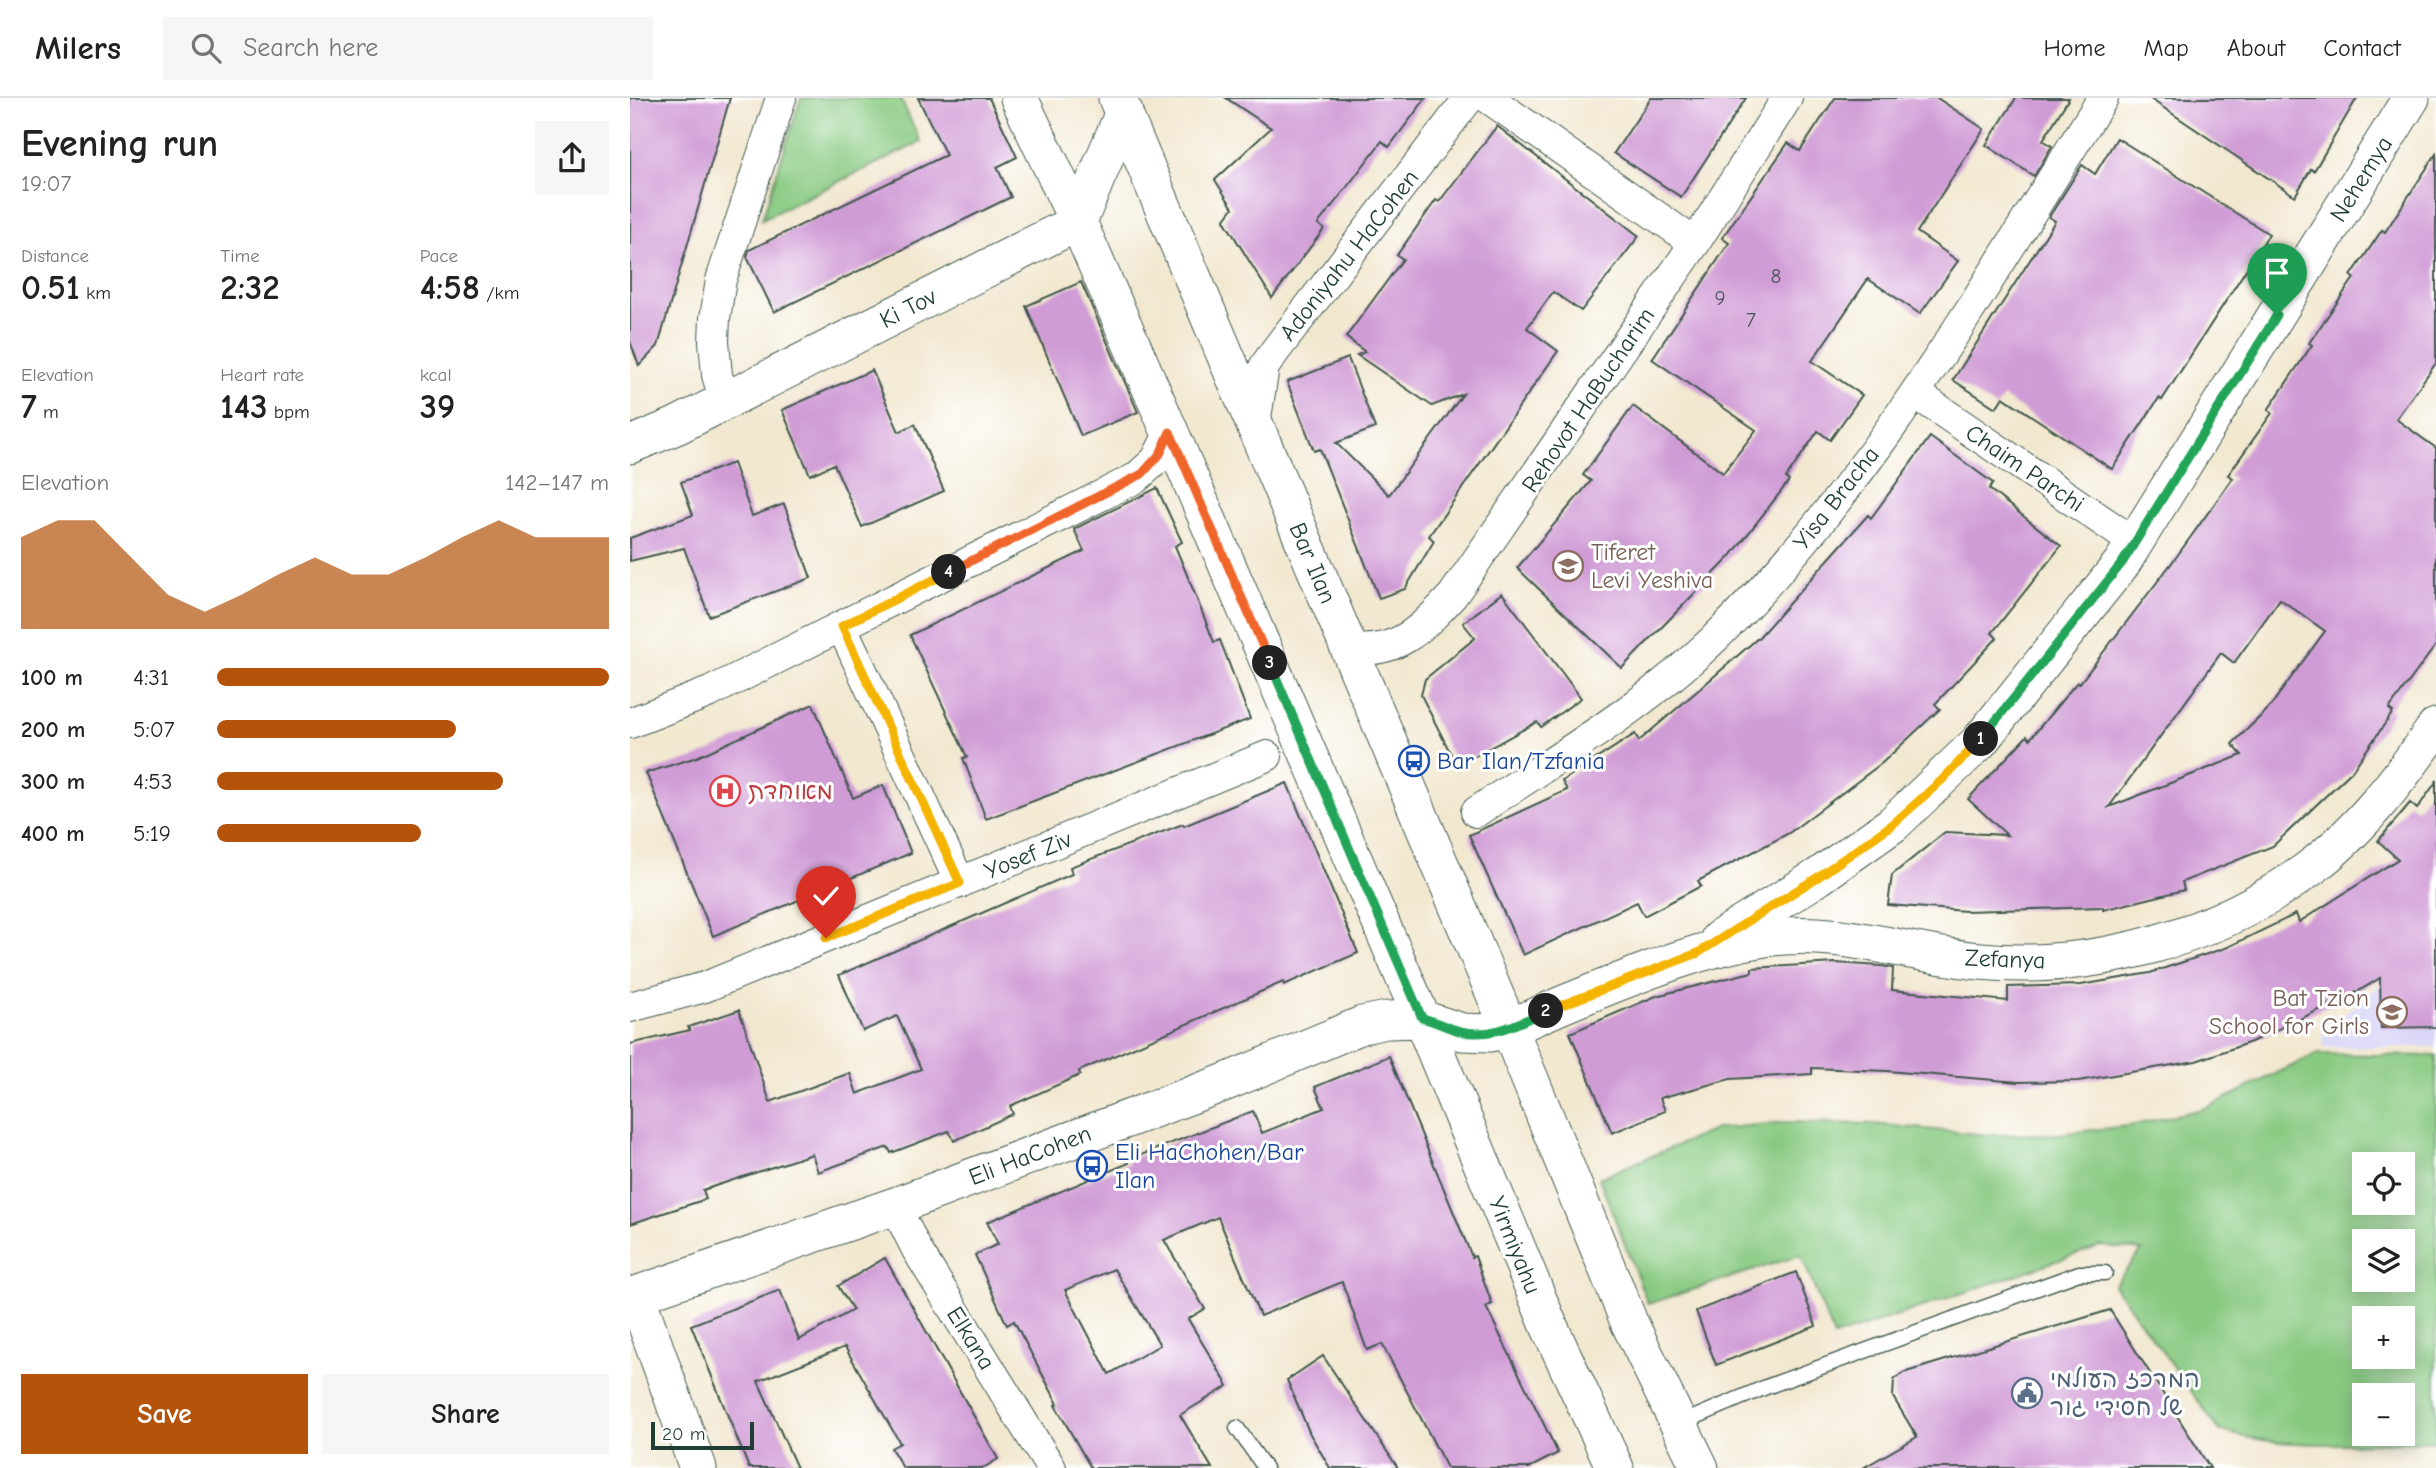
<!DOCTYPE html>
<meta charset="utf-8">
<style>
:root{--surface:#fff;--page:#f6f6f6;--text:#222;--muted:#767676;--line:#e0e0e0;--accent:#b45309}
body{margin:0;font-family:"Comic Neue","Playpen Sans Hebrew",sans-serif;background:var(--page);color:var(--text);height:100vh;display:flex;flex-direction:column;font-size:26px;white-space:nowrap}
*{box-sizing:border-box;margin:0}
p{font-size:23px;color:var(--muted)}
.icon{flex:none;width:38px;height:38px;fill:none;stroke:currentColor;stroke-width:2;stroke-linecap:round;stroke-linejoin:round}
.map{position:relative;flex:1;overflow:hidden}
.details{display:flex;flex-direction:column;background:var(--surface);width:630px}
.details>*{flex:none}
.controls{position:absolute;left:1722px;top:1054px;display:grid;gap:14px}
.controls a{display:grid;place-items:center;width:63px;height:63px;border-radius:0px;background:var(--surface);box-shadow:0 4px 18px #0003;font-size:35px}
.scale{position:absolute;left:21px;bottom:18px;width:103px;box-sizing:border-box;padding-left:7px;border:4px solid #1f3d34;border-top:0;font-size:19px;line-height:24px;white-space:nowrap;color:#1f3d34;-webkit-text-stroke:5px #fff;paint-order:stroke}
.pin{position:absolute;display:grid;place-items:center;width:60px;height:60px;color:#fff;margin:-72px -30px;border-radius:50% 50% 50% 0;rotate:-45deg;box-shadow:0 0 7px #0007}
.pin .icon{rotate:45deg}
.km{position:absolute;width:35px;height:35px;margin:-18px;border-radius:50%;background:#222;color:#fff;font-size:19px;line-height:35px;text-align:center}
.round{display:grid;place-items:center;flex:none;width:74px;height:74px;border-radius:0px;background:var(--page)}
.summary{display:flex;align-items:center;justify-content:space-between;height:119px;padding:0 21px}
h1{font-size:38px;font-weight:600;line-height:52px}
.stats{display:grid;grid-template-columns:repeat(3,1fr);gap:10px;height:119px;padding:7px 21px}
.stats div{display:grid;align-content:center}
.stats b{font-size:35px;font-weight:600}
.stats small{font-size:19px;font-weight:400}
.stats p{font-size:19px}
.chart{height:196px;padding:14px 21px}
.chart p{display:flex;justify-content:space-between}
.chart svg{width:100%;height:126px;margin-top:7px;fill:var(--accent);opacity:.7}
.button{display:flex;gap:14px;margin-top:auto;padding:14px 21px}
.button a{flex:1;height:80px;border-radius:0px;background:var(--accent);color:#fff;font-size:28px;font-weight:600;line-height:80px;text-align:center}
.button a+a{background:var(--page);color:var(--text)}
ul{padding:0 21px;list-style:none;font-size:23px}
li{display:grid;grid-template-columns:112px 84px 1fr;align-items:center;height:52px}
li i{height:18px;border-radius:9px;background:var(--accent)}
header{display:flex;align-items:center;gap:42px;box-sizing:border-box;height:98px;padding:0 35px;background:var(--surface);border-bottom:2px solid var(--line)}
header strong{font-size:33px}
nav{display:flex;gap:38px;margin-inline-start:auto;font-size:24px}
.search{width:490px;height:63px;background:var(--page);display:flex;align-items:center;gap:18px;box-sizing:border-box;padding:0 24px;border-radius:0px;color:var(--muted);font-size:26px}
main{display:flex;flex:1;min-height:0}
.map>svg:first-child{display:block}
.built{fill:#d9d7f8}
.green{fill:#89ca82;stroke:#54845b;stroke-width:2;fill-rule:evenodd}
.building{fill:#d09cd6;fill-rule:evenodd}
.lines{fill:none;stroke-linecap:round;stroke-linejoin:round}
.service-casing{stroke:#3f574b;stroke-width:17}
.minor-casing{stroke:#3f574b;stroke-width:32}
.tertiary-casing{stroke:#3f574b;stroke-width:39}
.service{stroke:#fff;stroke-width:14}
.minor{stroke:#fff;stroke-width:30}
.tertiary{stroke:#fff;stroke-width:37}
.split-1-casing{stroke:#fff;stroke-width:14}
.split-2-casing{stroke:#fff;stroke-width:14}
.split-3-casing{stroke:#fff;stroke-width:14}
.split-4-casing{stroke:#fff;stroke-width:14}
.split-5-casing{stroke:#fff;stroke-width:14}
.split-1{stroke:#22a559;stroke-width:9}
.split-2{stroke:#f5b400;stroke-width:9}
.split-3{stroke:#22a559;stroke-width:9}
.split-4{stroke:#f0652b;stroke-width:9}
.split-5{stroke:#f5b400;stroke-width:9}
.labels{text-anchor:middle;stroke-width:6;stroke-linejoin:round;paint-order:stroke}
.number-label{font-size:21px;fill:#4b555c}
.street-label{font-size:24px;fill:#1f3d34;stroke:#fff}
.education-label{font-size:24px;fill:#785e54;stroke:#fff;text-anchor:start}
.transit-label{font-size:24px;fill:#164399;stroke:#fff;text-anchor:start}
.health-label{font-size:24px;fill:#be3a42;stroke:#fff;text-anchor:start}
.service-label{font-size:24px;fill:#4e5e75;stroke:#fff;text-anchor:start}
</style>
<header>
<strong>Milers</strong>
<div class="search"><svg class="icon" aria-label="search" viewBox="0 0 24 24"><circle cx="10" cy="10" r="6"/><path d="M15 15l6 6"/></svg>Search here</div>
<nav><a>Home</a><a>Map</a><a>About</a><a>Contact</a></nav>
</header>
<main>
<section class="details">
<div class="summary"><div><h1>Evening run</h1><p>19:07</p></div><a class="round"><svg class="icon" aria-label="share" viewBox="0 0 24 24"><path d="M12 15V3M7 8l5-5 5 5M5 13v7h14v-7"/></svg></a></div>
<div class="stats">
<div><p>Distance</p><b>0.51<small> km</small></b></div>
<div><p>Time</p><b>2:32</b></div>
<div><p>Pace</p><b>4:58<small> /km</small></b></div>
</div>
<div class="stats">
<div><p>Elevation</p><b>7<small> m</small></b></div>
<div><p>Heart rate</p><b>143<small> bpm</small></b></div>
<div><p>kcal</p><b>39</b></div>
</div>
<div class="chart"><p><span>Elevation</span>142–147 m</p>
<svg viewBox="0 0 160 44" preserveAspectRatio="none"><path d="M0 44V12L10 6L20 6L30 19L40 32L50 38L60 32L70 25L80 19L90 25L100 25L110 19L120 12L130 6L140 12L150 12L160 12V44z"/></svg>
</div>
<ul>
<li><b>100 m</b>4:31<i style="width:100%"></i></li>
<li><b>200 m</b>5:07<i style="width:61%"></i></li>
<li><b>300 m</b>4:53<i style="width:73%"></i></li>
<li><b>400 m</b>5:19<i style="width:52%"></i></li>
</ul>
<div class="button"><a>Save</a><a>Share</a></div>
</section>
<div class="map">
<svg width="1806" height="1370" viewBox="0 0 1806 1370">
<rect width="100%" height="100%" fill="#fff"/>
<filter id="ink" filterUnits="userSpaceOnUse"><feTurbulence type="fractalNoise" baseFrequency=".0143" numOctaves="2"/><feDisplacementMap in="SourceGraphic" scale="14" xChannelSelector="R" yChannelSelector="G"/><feConvolveMatrix kernelMatrix="1 2 1 2 8 2 1 2 1" color-interpolation-filters="sRGB"/></filter>
<filter id="wash" filterUnits="userSpaceOnUse"><feTurbulence type="fractalNoise" baseFrequency=".00686" numOctaves="4" result="noise"/><feDisplacementMap in="SourceGraphic" scale="28" xChannelSelector="R" yChannelSelector="G"/><feGaussianBlur stdDeviation="1.57" result="paint"/><feColorMatrix in="noise" values="0 0 0 0 0 0 0 0 0 0 0 0 0 0 0 0 0 1.4 0 .05"/><feComposite in="paint" operator="in"/></filter>
<g filter="url(#wash)">
<rect width="100%" height="100%" fill="#f2e8d0"/>
<path class="built" d="M 1806,847 L 1806,949 L 1694,949 L 1692,936 L 1742,893 Z"/>
<g class="green">
<path d="M 171,0 L 270,0 L 291,44 L 132,121 Z"/>
<path d="M 1686,956 L 1806,958 L 1806,1343 C 1736,1344 1656,1354 1589,1332 L 1484,1187 L 1512,1152 L 1470,1148 L 1204,1239 L 1171,1157 L 1018,1206 L 969,1080 L 1086,1031 L 1158,1024 L 1243,1026 L 1359,1037 L 1429,1036 L 1505,1027 L 1576,1010 ZM 1734,1066 L 1773,1066 L 1773,1104 L 1734,1104 ZM 1734,1143 L 1773,1143 L 1773,1181 L 1734,1181 ZM 1734,1220 L 1773,1220 L 1773,1258 L 1734,1258 ZM 1734,1297 L 1773,1297 L 1773,1335 L 1734,1335 Z"/>
</g>
<g id="blocks">
<g class="building">
<path d="M 0,0 L 100,0 L 28,248 L 9,268 L 0,243 Z"/>
<path d="M 288,0 L 359,0 L 387,59 L 367,69 L 381,99 L 144,214 L 117,159 L 119,152 L 316,57 Z"/>
<path d="M 596,0 L 796,0 L 759,49 L 752,43 L 717,89 L 688,126 L 694,131 L 642,200 L 594,122 L 603,110 L 585,82 L 641,30 Z"/>
<path d="M 1021,0 L 1116,0 L 1051,99 L 984,55 Z"/>
<path d="M 1205,0 L 1307,0 L 1354,31 L 1287,134 L 1328,163 L 1290,216 L 1238,181 L 1182,263 L 1232,297 L 1200,342 L 1188,333 L 1156,380 L 1159,383 L 1100,459 L 992,570 L 887,470 L 961,383 L 953,377 L 1003,308 L 1093,375 L 1126,332 L 1022,261 L 1099,145 L 1092,140 L 1158,45 L 1170,53 Z"/>
<path d="M 1386,0 L 1439,0 L 1413,42 L 1422,48 L 1404,78 L 1356,47 Z"/>
<path d="M 1519,0 L 1727,0 L 1684,73 L 1681,71 L 1665,98 Z"/>
<path d="M 867,28 L 1009,138 L 951,213 L 923,194 L 897,230 L 928,253 L 799,438 L 804,443 L 775,491 L 749,500 L 690,351 L 684,353 L 657,284 L 718,260 L 745,330 L 706,345 L 759,397 L 833,296 L 802,308 L 727,257 L 735,254 L 716,239 L 773,161 L 767,157 L 806,102 L 809,104 Z"/>
<path d="M 1487,40 L 1639,136 L 1532,302 L 1529,300 L 1482,371 L 1373,299 L 1366,310 L 1323,282 L 1425,123 L 1419,119 L 1452,67 L 1465,76 Z"/>
<path d="M 1806,56 L 1806,265 L 1766,321 L 1806,350 L 1806,547 L 1759,611 L 1763,614 L 1722,673 L 1643,748 L 1552,784 L 1554,792 L 1473,812 L 1473,809 L 1336,813 L 1258,807 L 1262,777 L 1315,734 L 1377,737 L 1338,701 L 1397,638 L 1400,641 L 1447,584 L 1449,586 L 1547,458 L 1603,380 L 1598,377 L 1642,315 L 1638,312 L 1682,247 L 1679,245 L 1724,180 L 1721,178 L 1752,132 L 1755,134 ZM 1650,501 L 1695,533 L 1639,610 L 1602,646 L 1612,657 L 1479,709 L 1591,555 L 1604,565 Z"/>
<path d="M 451,184 L 508,314 L 451,338 L 396,208 Z"/>
<path d="M 242,272 L 269,334 L 285,326 L 314,393 L 232,429 L 204,366 L 180,377 L 152,312 Z"/>
<path d="M 1300,339 L 1363,385 L 1359,391 L 1431,448 L 1362,535 L 1367,540 L 1305,606 L 1310,611 L 1252,665 L 1159,735 L 1068,783 L 1071,788 L 1014,818 L 1007,804 L 893,857 L 839,737 L 937,692 L 932,683 L 1005,636 L 1009,643 L 1073,588 L 1129,539 L 1238,417 L 1241,420 Z"/>
<path d="M 103,365 L 122,418 L 154,406 L 181,480 L 79,518 L 54,450 L 0,463 L 0,440 L 63,417 L 51,384 Z"/>
<path d="M 527,390 L 552,444 L 545,448 L 562,489 L 584,544 L 590,542 L 620,621 L 356,721 L 333,660 L 337,659 L 280,537 L 454,453 L 444,431 Z"/>
<path d="M 872,495 L 951,600 L 911,629 L 907,624 L 827,668 L 791,597 L 795,581 L 845,540 L 833,525 Z"/>
<path d="M 183,606 L 223,700 L 253,687 L 281,755 L 83,838 L 16,675 L 67,659 Z"/>
<path d="M 1806,684 L 1806,929 L 1751,930 L 1750,880 L 1727,894 L 1621,944 L 1566,963 L 1448,983 L 1388,984 L 1257,973 L 1182,970 L 1182,976 L 1100,981 L 1030,1000 L 1035,1013 L 982,1035 L 940,935 L 1026,898 L 1122,874 L 1122,870 L 1205,865 L 1251,868 L 1263,870 L 1262,892 L 1378,903 L 1378,889 L 1451,887 L 1520,875 L 1598,849 L 1666,816 L 1669,824 L 1768,761 L 1748,743 L 1780,705 L 1787,711 Z"/>
<path d="M 657,685 L 728,855 L 654,887 L 653,884 L 449,973 L 450,977 L 380,1008 L 383,1016 L 324,1043 L 319,1033 L 261,1055 L 258,1049 L 188,1074 L 182,1056 L 73,1092 L 76,1101 L 0,1126 L 0,946 L 60,932 L 58,929 L 109,912 L 140,1004 L 220,975 L 227,996 L 291,971 L 267,918 L 233,933 L 209,877 L 442,776 L 440,769 L 553,726 L 554,728 Z"/>
<path d="M 759,958 L 842,1159 L 845,1158 L 862,1206 L 856,1209 L 928,1355 L 899,1370 L 817,1370 L 752,1246 L 737,1252 L 712,1184 L 630,1218 L 588,1119 L 534,1142 L 575,1211 L 558,1221 L 598,1288 L 550,1317 L 582,1370 L 461,1370 L 425,1307 L 428,1306 L 384,1223 L 377,1227 L 345,1157 L 368,1146 L 357,1124 L 499,1065 L 498,1062 L 623,1013 L 632,1035 L 694,1010 L 685,989 ZM 484,1171 L 530,1247 L 479,1276 L 435,1192 Z"/>
<path d="M 255,1160 L 368,1361 L 353,1370 L 273,1370 L 261,1350 L 270,1345 L 215,1249 L 128,1283 L 167,1370 L 119,1370 L 61,1227 L 150,1192 L 169,1242 L 223,1212 L 208,1188 Z"/>
<path d="M 1166,1174 L 1186,1228 L 1086,1267 L 1066,1213 Z"/>
<path d="M 1480,1212 L 1580,1370 L 1233,1370 L 1287,1339 L 1263,1299 L 1264,1282 L 1273,1275 Z"/>
<path d="M 693,1258 L 768,1370 L 700,1370 L 680,1336 L 657,1282 Z"/>
</g>
</g>
</g>
<g filter="url(#ink)">
<use href="#blocks" fill-opacity="0" stroke="#3f574b" stroke-width="2"/>
<g class="lines">
<g class="service-casing">
<g id="service">
<path d="M 1049,1326 L 1136,1289 L 1449,1175 L 1475,1175"/>
<path d="M 607,1330 L 635,1370"/>
</g>
</g>
<g class="minor-casing">
<g id="minor">
<path d="M 858,0 L 1065,145"/>
<path d="M 1285,295 L 1505,445"/>
<path d="M 95,303 L 87,277 L 84,243 L 85,220 L 91,182 L 151,0"/>
<path d="M 625,326 L 634,269 L 645,253 L 839,0"/>
<path d="M 212,529 L 330,785"/>
<path d="M 719,550 C 765,559 794,529 823,497 L 1065,145 L 1157,0"/>
<path d="M 0,625 L 80,594 L 506,380 L 526,362 L 540,334"/>
<path d="M 846,714 C 927,660 1015,608 1085,540 C 1244,384 1354,187 1473,0"/>
<path d="M 0,909 L 75,889 L 637,658"/>
<path d="M 265,1108 L 287,1152 L 421,1370"/>
</g>
</g>
<g class="tertiary-casing">
<g id="tertiary">
<path d="M 389,0 L 448,124 L 540,334 L 792,921 L 920,1230 L 985,1370"/>
<path d="M 487,0 L 879,930 L 999,1224 L 1070,1370"/>
<path d="M 0,347 L 46,328 L 448,124 L 494,14"/>
<path d="M 1089,841 L 1188,779 L 1263,726 L 1349,644 L 1492,465 L 1781,0"/>
<path d="M 6,1197 L 68,1370"/>
<path d="M 0,1199 L 265,1108 L 596,984 L 732,927 L 757,922 L 792,921 L 832,934 L 860,935 C 889,928 916,913 944,902 C 1006,877 1069,850 1135,840 C 1208,829 1277,856 1350,863 C 1463,874 1588,839 1679,771 C 1729,734 1770,680 1806,629"/>
</g>
</g>
<use href="#service" class="service"/>
<use href="#minor" class="minor"/>
<use href="#tertiary" class="tertiary"/>
</g>
</g>
<g class="lines" filter="url(#ink)">
<g class="split-1-casing">
<path id="split-1" d="M 1351,641 L 1492,465 L 1647,217"/>
</g>
<g class="split-2-casing">
<path id="split-2" d="M 916,913 L 1068,855 L 1188,779 L 1263,726 L 1312,682 L 1351,641"/>
</g>
<g class="split-3-casing">
<path id="split-3" d="M 640,565 L 792,920 C 805,923 817,930 830,933 C 862,941 888,925 916,913"/>
</g>
<g class="split-4-casing">
<path id="split-4" d="M 319,474 L 512,376 L 530,356 L 540,334 L 640,565"/>
</g>
<g class="split-5-casing">
<path id="split-5" d="M 196,840 L 330,785 L 212,528 L 319,474"/>
</g>
<use href="#split-1" class="split-1"/>
<use href="#split-2" class="split-2"/>
<use href="#split-3" class="split-3"/>
<use href="#split-4" class="split-4"/>
<use href="#split-5" class="split-5"/>
</g>
<defs>
<g id="university-ring" transform="scale(1.575)"><circle r="9.5" fill="#fff" stroke="#8d6e63" stroke-width="1.5"/><path d="M0-5L7-2L0 1L-7-2ZM-4 1L0 2.5L4 1V4Q0 6-4 4Z" fill="#8d6e63"/></g>
<g id="bus-ring" transform="scale(1.575)"><circle r="9.5" fill="#fff" stroke="#1a4fb4" stroke-width="1.5"/><path d="M-5-6H5V4H4V6H2V4H-2V6H-4V4H-5ZM-3.5-4V0h7V-4ZM-3.5 1.2v1.5H-2V1.2ZM2 1.2v1.5H3.5V1.2Z" fill="#1a4fb4"/></g>
<g id="hospital-ring" transform="scale(1.575)"><circle r="9.5" fill="#fff" stroke="#e0444e" stroke-width="1.5"/><path d="M-5-5h3v3.5h4V-5h3V5h-3V1.5h-4V5h-3Z" fill="#e0444e"/></g>
<g id="school-ring" transform="scale(1.575)"><circle r="9.5" fill="#fff" stroke="#8d6e63" stroke-width="1.5"/><path d="M0-5L7-2L0 1L-7-2ZM-4 1L0 2.5L4 1V4Q0 6-4 4Z" fill="#8d6e63"/></g>
<g id="civic-ring" transform="scale(1.575)"><circle r="9.5" fill="#fff" stroke="#5c6f8a" stroke-width="1.5"/><path d="M-.6-6.5H3V-4.5H.6V-3L4-1V1h2V6H-6V1h2V-1L-.6-3ZM-1.2 2.5V6h2.4V2.5Z" fill="#5c6f8a"/></g>
</defs>
<g fill-rule="evenodd">
<use href="#university-ring" x="938" y="468"/>
<use href="#bus-ring" x="784" y="663"/>
<use href="#hospital-ring" x="95" y="693"/>
<use href="#school-ring" x="1762" y="914"/>
<use href="#bus-ring" x="462" y="1068"/>
<use href="#civic-ring" x="1397" y="1295"/>
</g>
<g class="labels">
<g class="number-label">
<text x="1146" y="185">8</text>
<text x="1090" y="207">9</text>
<text x="1121" y="229">7</text>
</g>
<g class="street-label">
<text transform="translate(1731 81) rotate(-58)" y="8">Nehemya</text>
<text transform="translate(719 157) rotate(-52)" y="8">Adoniyahu HaCohen</text>
<text transform="translate(278 210) rotate(-27)" y="8">Ki Tov</text>
<text transform="translate(958 302) rotate(-56)" y="8">Rehovot HaBucharim</text>
<text transform="translate(1395 370) rotate(34)" y="8">Chaim Parchi</text>
<text transform="translate(1206 400) rotate(-52)" y="8">Yisa Bracha</text>
<text transform="translate(683 465) rotate(67)" y="8">Bar Ilan</text>
<text transform="translate(398 757) rotate(-22)" y="8">Yosef Ziv</text>
<text transform="translate(1375 861) rotate(2)" y="8">Zefanya</text>
<text transform="translate(400 1057) rotate(-21)" y="8">Eli HaCohen</text>
<text transform="translate(885 1147) rotate(68)" y="8">Yirmiyahu</text>
<text transform="translate(341 1240) rotate(58)" y="8">Elkana</text>
</g>
<g class="education-label">
<text x="961" y="462">Tiferet<tspan x="961" dy="28">Levi Yeshiva</tspan></text>
<text x="1739" y="908" text-anchor="end">Bat Tzion<tspan x="1739" dy="28">School for Girls</tspan></text>
</g>
<g class="transit-label">
<text x="807" y="671">Bar Ilan/Tzfania</text>
<text x="485" y="1062">Eli HaChohen/Bar<tspan x="485" dy="28">Ilan</tspan></text>
</g>
<g class="health-label">
<text x="118" y="701">מאוחדת</text>
</g>
<g class="service-label">
<text x="1420" y="1289">המרכז העולמי<tspan x="1420" dy="28">של חסידי גור</tspan></text>
</g>
</g>
</svg>
<div class="controls">
<a><svg class="icon" aria-label="locate" viewBox="0 0 24 24"><circle cx="12" cy="12" r="6"/><path d="M12 2v4M12 18v4M2 12h4M18 12h4"/></svg></a>
<a><svg class="icon" aria-label="layers" viewBox="0 0 24 24"><path d="M12 4l9 5-9 5-9-5zM3 14l9 5 9-5"/></svg></a>
<a>+</a>
<a>−</a>
</div>
<div class="scale">20 m</div>
<div class="pin" style="left:1647px;top:217px;background:#1e9e55"><svg class="icon" aria-label="arrive" viewBox="0 0 24 24"><path d="M6 21V4h12l-3 4 3 4H6"/></svg></div>
<div class="pin" style="left:196px;top:840px;background:#d93025"><svg class="icon" aria-label="check" viewBox="0 0 24 24"><path d="M5 12l5 5 9-10"/></svg></div>
<b class="km" style="left:1351px;top:641px">1</b>
<b class="km" style="left:916px;top:913px">2</b>
<b class="km" style="left:640px;top:565px">3</b>
<b class="km" style="left:319px;top:474px">4</b>
</div>
</main>
